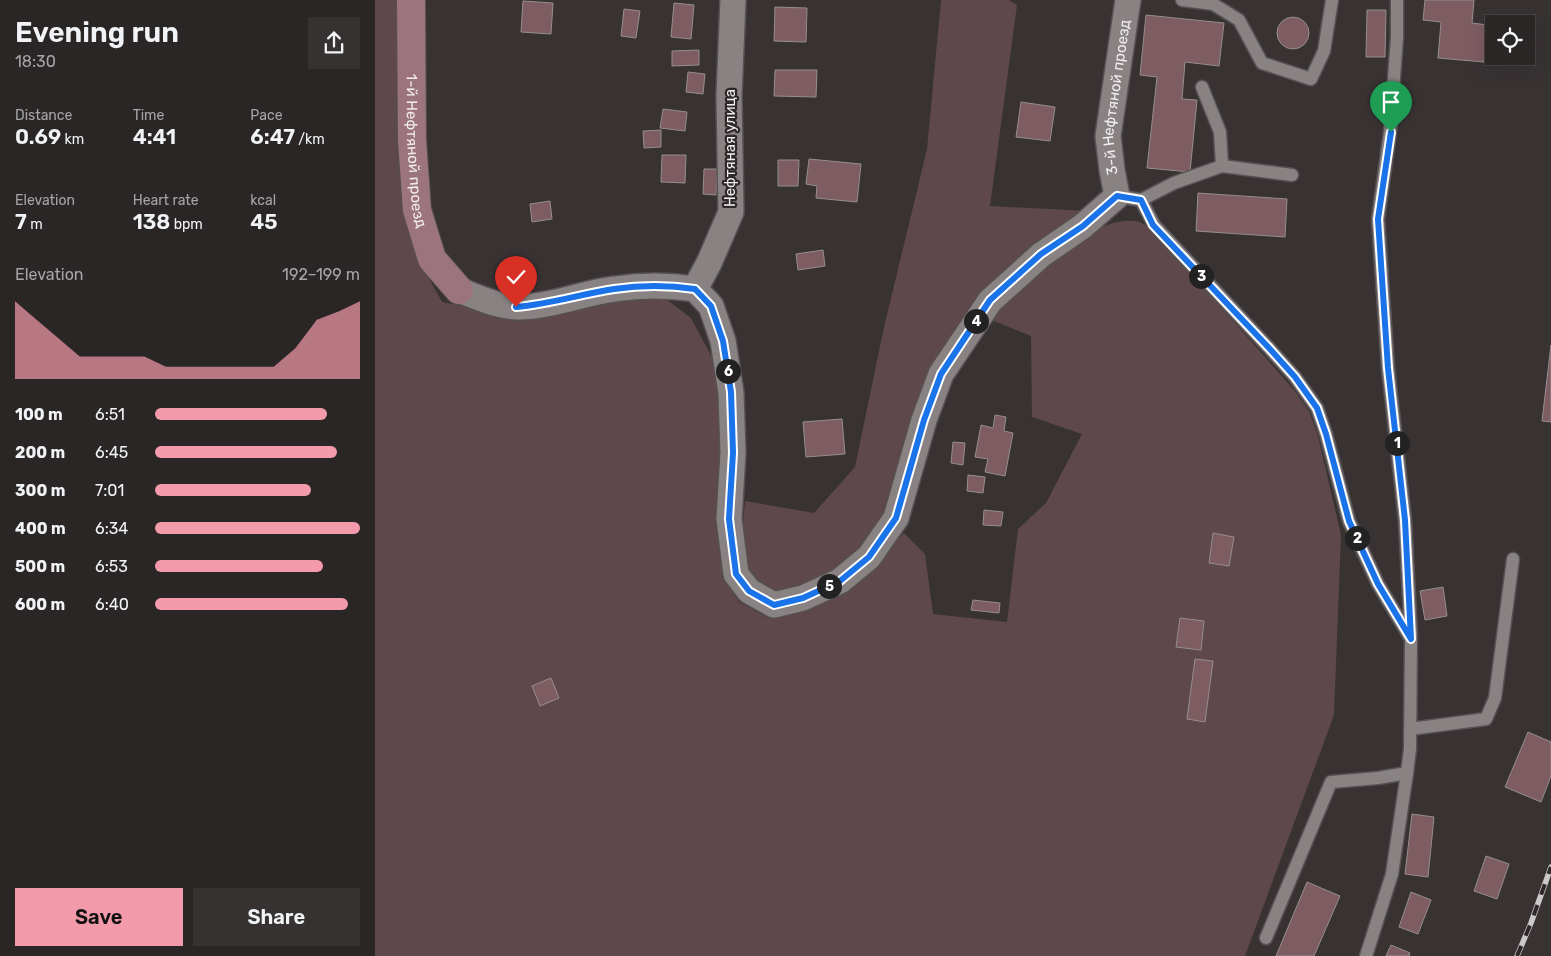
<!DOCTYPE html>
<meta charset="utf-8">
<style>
:root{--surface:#2a2626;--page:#363232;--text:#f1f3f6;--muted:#a5a5a7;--line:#464343;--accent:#f39aab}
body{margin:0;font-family:Rubik,sans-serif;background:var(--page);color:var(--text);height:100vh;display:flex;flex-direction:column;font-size:19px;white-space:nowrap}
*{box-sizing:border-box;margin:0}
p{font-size:16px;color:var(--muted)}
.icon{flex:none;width:28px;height:28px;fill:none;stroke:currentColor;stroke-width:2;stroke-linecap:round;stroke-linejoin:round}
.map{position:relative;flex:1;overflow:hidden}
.side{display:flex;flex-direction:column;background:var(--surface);width:375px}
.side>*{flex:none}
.tools{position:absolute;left:1110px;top:15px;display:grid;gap:10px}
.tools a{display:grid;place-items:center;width:50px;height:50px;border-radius:0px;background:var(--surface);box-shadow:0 5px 20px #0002,0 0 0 1px var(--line);font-size:25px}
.pin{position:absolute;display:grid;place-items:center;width:42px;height:42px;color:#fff;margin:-51px -21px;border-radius:50% 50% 50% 0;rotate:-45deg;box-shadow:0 0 5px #0007}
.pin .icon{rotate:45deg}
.km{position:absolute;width:25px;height:25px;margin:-12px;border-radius:50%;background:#222;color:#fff;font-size:14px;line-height:25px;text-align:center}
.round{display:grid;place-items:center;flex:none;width:52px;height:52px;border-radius:0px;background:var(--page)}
.head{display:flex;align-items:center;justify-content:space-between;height:85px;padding:0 15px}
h1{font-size:28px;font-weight:600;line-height:38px}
.metrics{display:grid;grid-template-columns:repeat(3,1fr);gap:8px;height:85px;padding:5px 15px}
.metrics div{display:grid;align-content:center}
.metrics b{font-size:21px;font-weight:600}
.metrics small{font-size:14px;font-weight:400}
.metrics p{font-size:14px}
.chart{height:140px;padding:10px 15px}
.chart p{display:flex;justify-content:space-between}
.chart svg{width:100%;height:90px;margin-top:5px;fill:var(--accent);opacity:.7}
.primary-button{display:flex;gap:10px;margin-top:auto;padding:10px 15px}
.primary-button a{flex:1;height:58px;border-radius:0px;background:var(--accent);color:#111;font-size:20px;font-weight:600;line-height:58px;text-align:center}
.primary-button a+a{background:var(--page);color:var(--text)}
ul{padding:0 15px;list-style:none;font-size:16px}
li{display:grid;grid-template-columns:80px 60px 1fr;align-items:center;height:38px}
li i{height:12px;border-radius:6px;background:var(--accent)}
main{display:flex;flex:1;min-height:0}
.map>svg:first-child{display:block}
.green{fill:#5e484c}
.building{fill:#7d5c62;stroke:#958e8f}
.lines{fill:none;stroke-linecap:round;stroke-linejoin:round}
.lane-casing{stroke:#565152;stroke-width:15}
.street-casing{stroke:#565152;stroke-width:28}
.secondary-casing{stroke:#565152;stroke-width:30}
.lane{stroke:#898283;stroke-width:12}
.street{stroke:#898283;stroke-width:25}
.secondary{stroke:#9c747e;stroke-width:28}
.rail-casing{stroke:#ccc7c8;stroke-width:5.5}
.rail{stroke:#2e2829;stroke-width:4;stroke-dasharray:11;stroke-linecap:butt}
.route-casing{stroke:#fff;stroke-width:10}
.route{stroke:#1a73e8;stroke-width:6}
.labels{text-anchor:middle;stroke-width:4.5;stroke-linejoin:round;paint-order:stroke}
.street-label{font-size:15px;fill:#f1eced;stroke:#2e2829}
</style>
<main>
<section class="side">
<div class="head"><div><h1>Evening run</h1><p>18:30</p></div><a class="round"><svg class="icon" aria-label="share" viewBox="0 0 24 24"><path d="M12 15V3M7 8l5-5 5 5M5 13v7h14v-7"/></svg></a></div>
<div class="metrics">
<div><p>Distance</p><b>0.69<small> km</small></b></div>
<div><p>Time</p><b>4:41</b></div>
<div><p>Pace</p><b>6:47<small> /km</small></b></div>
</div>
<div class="metrics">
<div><p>Elevation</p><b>7<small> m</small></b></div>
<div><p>Heart rate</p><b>138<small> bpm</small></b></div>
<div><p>kcal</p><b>45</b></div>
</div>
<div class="chart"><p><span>Elevation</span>192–199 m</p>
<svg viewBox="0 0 160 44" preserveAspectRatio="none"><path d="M0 44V6L10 15L20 24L30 33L40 33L50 33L60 33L70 38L80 38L90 38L100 38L110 38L120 38L130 29L140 15L150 11L160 6V44z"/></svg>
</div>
<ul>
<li><b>100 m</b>6:51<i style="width:84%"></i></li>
<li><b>200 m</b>6:45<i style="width:89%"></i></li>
<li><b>300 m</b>7:01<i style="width:76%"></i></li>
<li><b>400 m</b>6:34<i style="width:100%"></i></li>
<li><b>500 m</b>6:53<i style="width:82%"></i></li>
<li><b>600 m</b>6:40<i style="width:94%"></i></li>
</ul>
<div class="primary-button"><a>Save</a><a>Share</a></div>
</section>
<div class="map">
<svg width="1176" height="956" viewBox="0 0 1176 956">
<rect width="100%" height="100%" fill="#383233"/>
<g class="green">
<path d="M 0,0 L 26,0 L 46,264 L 67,302 L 136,315 L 234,302 L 291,299 L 316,318 L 339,361 L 348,425 L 348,459 L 342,525 L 348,577 L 364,602 L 393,618 L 425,607 L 504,560 L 529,533 L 550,554 L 558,614 L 632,622 L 643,529 L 671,503 L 707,434 L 657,417 L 656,336 L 614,319 C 646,288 712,215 760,221 C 765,221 772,226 777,229 L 919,390 L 934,411 L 943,436 L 966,535 L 959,715 L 870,956 L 0,956 Z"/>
<path d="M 566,0 L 634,0 L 642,5 L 615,206 L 714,211 L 609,295 L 516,507 L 490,548 L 461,571 L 429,588 L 403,591 L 385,585 L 372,569 L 368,523 L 370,501 L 439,513 L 480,467 L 509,327 L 552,149 Z"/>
</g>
<g class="building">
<path d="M 1050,0 L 1099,0 L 1097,23 L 1113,25 L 1109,62 L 1063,58 L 1066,22 L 1048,20 Z"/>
<path d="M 148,1 L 178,3 L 176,34 L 146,32 Z"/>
<path d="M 299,3 L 319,5 L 316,39 L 296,37 Z"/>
<path d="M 400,7 L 432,8 L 431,42 L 399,41 Z"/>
<path d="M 249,9 L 265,11 L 261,38 L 246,36 Z"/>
<path d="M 992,10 L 1011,10 L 1010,57 L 991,57 Z"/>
<path d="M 771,15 L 849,23 L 844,66 L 810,62 L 807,99 L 822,100 L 815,172 L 772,168 L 782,77 L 765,75 Z"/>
<circle cx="918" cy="33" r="16"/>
<path d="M 324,50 L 324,65 L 297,66 L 297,51 Z"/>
<path d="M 400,70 L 442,70 L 441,97 L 399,96 Z"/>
<path d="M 313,72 L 330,74 L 328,94 L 311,92 Z"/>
<path d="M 646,102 L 680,107 L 675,141 L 641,137 Z"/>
<path d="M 288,109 L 312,112 L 310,131 L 285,128 Z"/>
<path d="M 286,130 L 286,147 L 269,148 L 268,131 Z"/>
<path d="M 287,155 L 311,155 L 310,183 L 286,182 Z"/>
<path d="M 434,159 L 486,164 L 482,202 L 441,198 L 442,186 L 431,184 Z"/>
<path d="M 403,160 L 424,160 L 423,186 L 403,186 Z"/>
<path d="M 329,169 L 342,169 L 341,195 L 328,194 Z"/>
<path d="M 823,193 L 912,199 L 910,237 L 821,231 Z"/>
<path d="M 175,201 L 177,219 L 157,222 L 155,204 Z"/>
<path d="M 448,250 L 450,266 L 423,270 L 421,254 Z"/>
<path d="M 1176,345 L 1176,422 L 1167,421 Z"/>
<path d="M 620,415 L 631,417 L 629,431 L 638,433 L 630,476 L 610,472 L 613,459 L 600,457 L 606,425 L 618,428 Z"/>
<path d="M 467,419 L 470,454 L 431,457 L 428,422 Z"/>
<path d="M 578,442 L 590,443 L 588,465 L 576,463 Z"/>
<path d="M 593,475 L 610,477 L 608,493 L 592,491 Z"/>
<path d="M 609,510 L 628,512 L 626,526 L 608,525 Z"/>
<path d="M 838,533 L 859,537 L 854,566 L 834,563 Z"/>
<path d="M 1068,587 L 1072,616 L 1050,620 L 1045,591 Z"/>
<path d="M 598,600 L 625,603 L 624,613 L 596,610 Z"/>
<path d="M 805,618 L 829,621 L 826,650 L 801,647 Z"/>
<path d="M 820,659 L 838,661 L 830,722 L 812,719 Z"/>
<path d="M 176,678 L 184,698 L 165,706 L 157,686 Z"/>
<path d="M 1153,732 L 1176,742 L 1176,776 L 1166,802 L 1130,787 Z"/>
<path d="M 1037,814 L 1059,817 L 1053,877 L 1030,874 Z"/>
<path d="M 1111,856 L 1134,864 L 1122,899 L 1099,891 Z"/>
<path d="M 932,882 L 965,896 L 939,956 L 901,956 Z"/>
<path d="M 1036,892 L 1056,900 L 1043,934 L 1024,927 Z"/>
<path d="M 1016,945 L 1035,953 L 1034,956 L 1011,956 Z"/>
</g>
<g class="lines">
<g class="lane-casing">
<g id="lane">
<path d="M 807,0 L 838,4 L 864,20 L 887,63 L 936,79 L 949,51 L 957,0"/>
<path d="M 1022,0 L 1022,37 L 1015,132 L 1003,219 L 1013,368 L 1030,520 L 1036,636"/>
<path d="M 827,87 L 845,132 L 847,166"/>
<path d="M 742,196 L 766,200 L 779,225 L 894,348 L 920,377 L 942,408 L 951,434 L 974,521 L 1003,584 L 1036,639 L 1035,749 L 1032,773 L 1017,874 L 991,956"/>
<path d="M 766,200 L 799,183 L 847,166 L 917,175"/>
<path d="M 1035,729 L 1111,719 L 1120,698 L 1138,559"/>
<path d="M 891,938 L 956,782 L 1003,778 L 1032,773"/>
</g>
</g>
<g class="street-casing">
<g id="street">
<path d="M 320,289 L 334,263 L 356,212 L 354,96 L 358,0"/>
<path id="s1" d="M 84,290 C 102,297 123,307 143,307 C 176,307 207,293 240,289 C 266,285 294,285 320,289 L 336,306 L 348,341 L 356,393 L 358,453 L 354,519 L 361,574 L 374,591 L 399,605 L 428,598 L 465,581 L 494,557 L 521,518 L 549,420 L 566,374 L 615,301 L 666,255 L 708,226 L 742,196 L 737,170 L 733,136 L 753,0"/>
</g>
</g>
<g class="secondary-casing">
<g id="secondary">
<path id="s2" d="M 36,0 L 37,140 L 42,210 L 57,259 L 84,290"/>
</g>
</g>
<use href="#lane" class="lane"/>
<use href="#street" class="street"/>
<use href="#secondary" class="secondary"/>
<g class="rail-casing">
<path id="rail" d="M 1142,956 L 1156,923 L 1176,867"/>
</g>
<use href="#rail" class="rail"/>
</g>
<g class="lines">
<g class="route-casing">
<path id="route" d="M 141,307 C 176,304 206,294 239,289 C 266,285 293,285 320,289 L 336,306 L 348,341 L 356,392 L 358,453 L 354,519 L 361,574 L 374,591 L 399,605 L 428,598 L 465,581 L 494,557 L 521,518 L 549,420 L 566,374 L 615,300 L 666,254 L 708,226 L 742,196 L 766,200 L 778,225 L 894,348 L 920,377 L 942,408 L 951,434 L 974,521 L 1003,584 L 1036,639 L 1030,520 L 1013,368 L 1003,219 L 1016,132"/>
</g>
<use href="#route" class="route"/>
</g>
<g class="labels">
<g class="street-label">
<text dy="5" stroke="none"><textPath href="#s1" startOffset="1245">3-й Нефтяной проезд</textPath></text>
<text transform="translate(355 148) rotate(-90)" y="5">Нефтяная улица</text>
<text dy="5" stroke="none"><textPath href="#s2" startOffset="151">1-й Нефтяной проезд</textPath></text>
</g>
</g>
</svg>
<div class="tools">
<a><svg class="icon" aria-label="locate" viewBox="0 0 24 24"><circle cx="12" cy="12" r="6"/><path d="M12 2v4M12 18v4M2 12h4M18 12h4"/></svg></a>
</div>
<div class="pin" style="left:1016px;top:132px;background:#1e9e55"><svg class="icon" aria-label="arrive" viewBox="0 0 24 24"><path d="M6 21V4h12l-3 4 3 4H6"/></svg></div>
<div class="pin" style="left:141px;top:307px;background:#d93025"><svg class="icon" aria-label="check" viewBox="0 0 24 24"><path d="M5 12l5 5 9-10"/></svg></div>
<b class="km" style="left:1022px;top:443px">1</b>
<b class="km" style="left:982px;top:538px">2</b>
<b class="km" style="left:826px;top:276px">3</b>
<b class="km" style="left:601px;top:321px">4</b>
<b class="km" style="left:454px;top:586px">5</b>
<b class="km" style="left:353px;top:371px">6</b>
</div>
</main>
